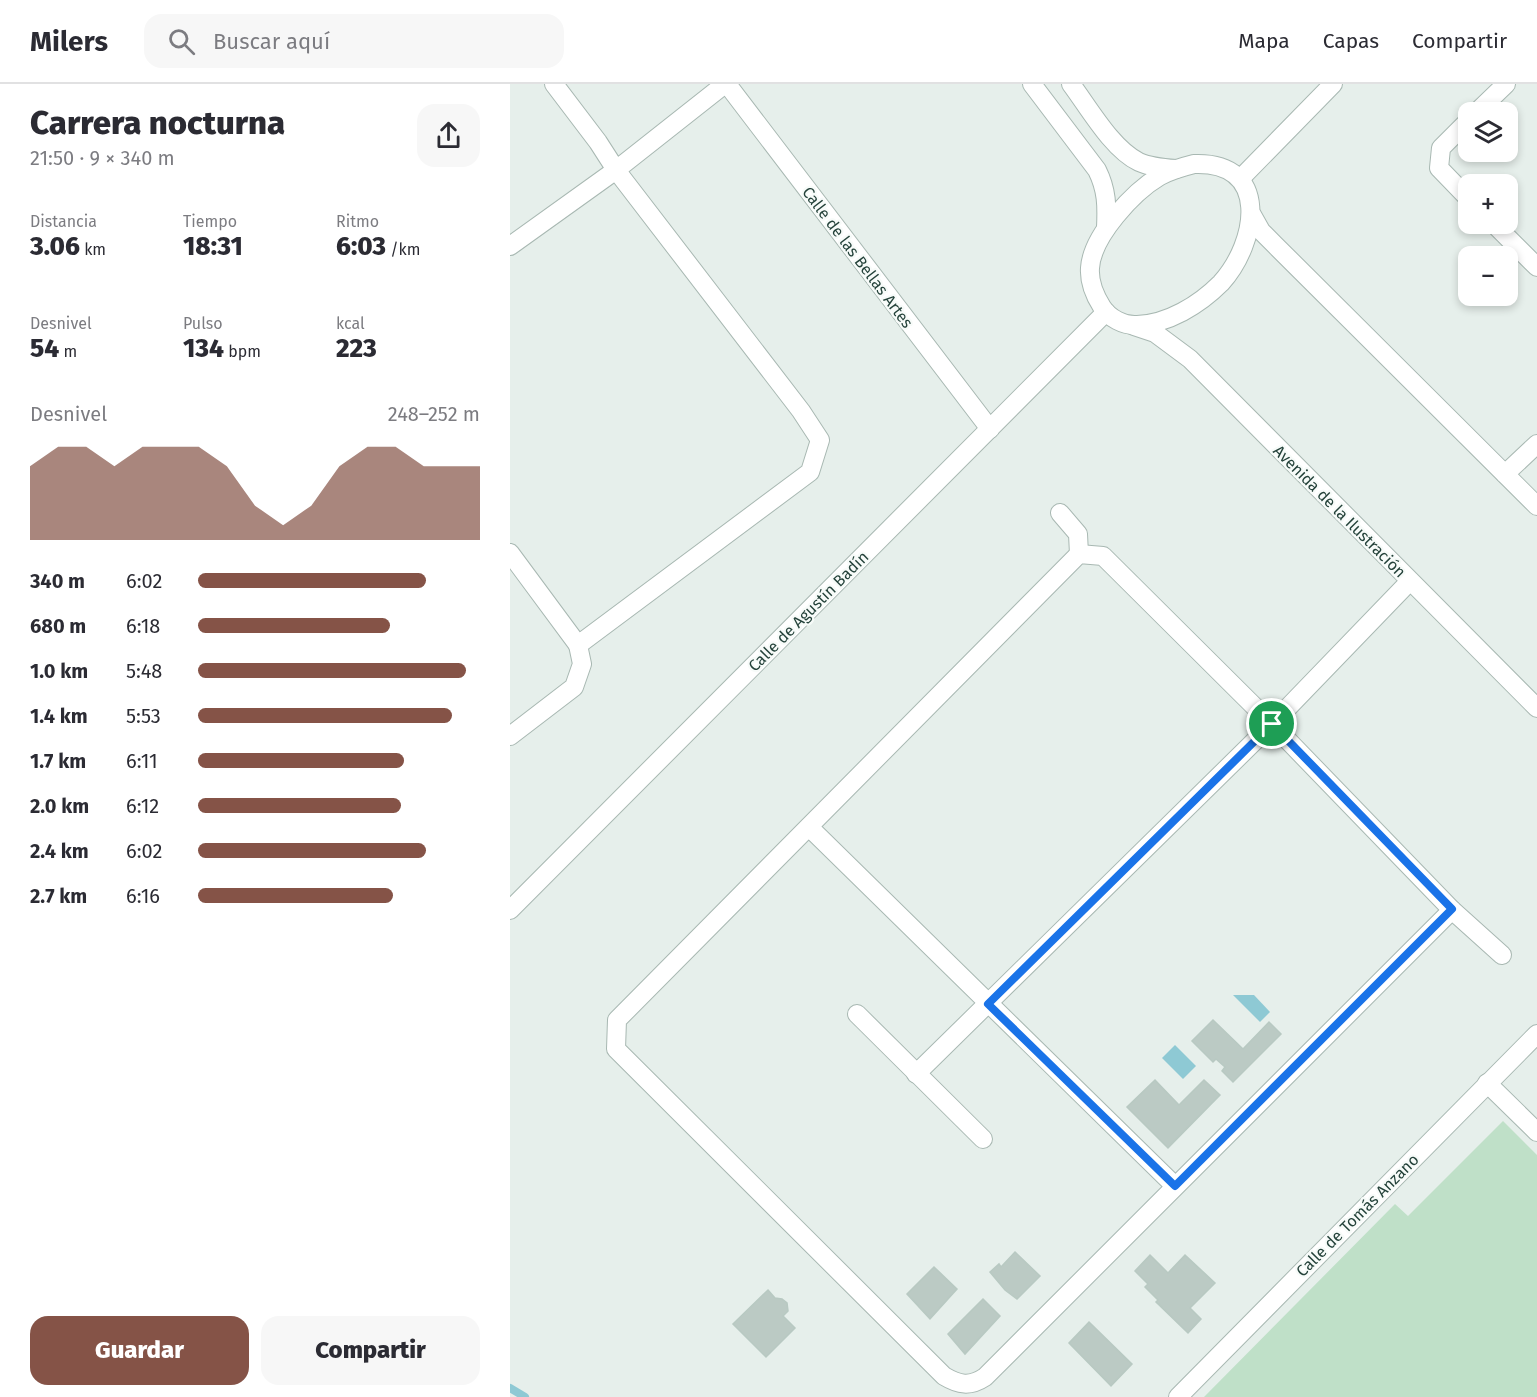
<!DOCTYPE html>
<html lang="es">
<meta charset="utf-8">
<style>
:root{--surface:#fff;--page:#f7f7f7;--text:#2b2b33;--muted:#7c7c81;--line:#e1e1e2;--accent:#855347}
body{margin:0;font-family:"Fira Sans",sans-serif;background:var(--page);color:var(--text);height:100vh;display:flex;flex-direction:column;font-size:22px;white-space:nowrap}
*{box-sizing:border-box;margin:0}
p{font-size:20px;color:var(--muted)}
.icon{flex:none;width:33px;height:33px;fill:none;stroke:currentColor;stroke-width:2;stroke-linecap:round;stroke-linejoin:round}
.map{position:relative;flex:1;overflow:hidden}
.side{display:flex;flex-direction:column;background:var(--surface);width:510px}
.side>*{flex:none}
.controls{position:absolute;left:948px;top:18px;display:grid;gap:12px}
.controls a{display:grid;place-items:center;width:60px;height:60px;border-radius:12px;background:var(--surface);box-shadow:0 3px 9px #0003;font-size:30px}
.pin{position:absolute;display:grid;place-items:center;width:51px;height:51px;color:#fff;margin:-26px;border:3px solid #fff;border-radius:50%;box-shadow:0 2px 6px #0007}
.round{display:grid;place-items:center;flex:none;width:63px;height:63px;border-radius:18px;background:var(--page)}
.headline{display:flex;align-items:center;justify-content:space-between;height:102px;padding:0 30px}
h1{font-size:33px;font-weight:800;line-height:45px}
.stats{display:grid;grid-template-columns:repeat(3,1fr);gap:9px;height:102px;padding:6px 30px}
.stats div{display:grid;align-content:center}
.stats b{font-size:26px;font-weight:800}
.stats small{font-size:16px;font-weight:400}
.stats p{font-size:16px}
.chart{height:168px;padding:12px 30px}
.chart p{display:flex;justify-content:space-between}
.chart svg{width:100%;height:108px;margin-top:6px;fill:var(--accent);opacity:.7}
.button{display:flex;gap:12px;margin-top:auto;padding:12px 30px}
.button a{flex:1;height:69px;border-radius:18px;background:var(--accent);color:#fff;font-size:24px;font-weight:800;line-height:69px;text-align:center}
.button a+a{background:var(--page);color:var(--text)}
ul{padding:0 30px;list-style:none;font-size:20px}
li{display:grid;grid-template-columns:96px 72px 1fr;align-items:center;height:45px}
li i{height:15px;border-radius:8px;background:var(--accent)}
header{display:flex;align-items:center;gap:36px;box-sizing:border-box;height:84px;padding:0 30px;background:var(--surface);border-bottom:2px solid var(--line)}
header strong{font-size:28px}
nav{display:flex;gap:33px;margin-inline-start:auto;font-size:21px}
.search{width:420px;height:54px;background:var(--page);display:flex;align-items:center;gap:15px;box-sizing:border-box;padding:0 21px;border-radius:18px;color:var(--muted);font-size:22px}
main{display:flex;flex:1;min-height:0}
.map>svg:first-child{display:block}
.green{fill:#bfe0c8}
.water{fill:#8ec9d4}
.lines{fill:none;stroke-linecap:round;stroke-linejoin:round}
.stream{stroke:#8ec9d4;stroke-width:8}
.building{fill:#bbcac4;stroke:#b8c9c2;stroke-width:1.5}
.minor-casing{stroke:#a8b8b2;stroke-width:20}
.minor{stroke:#fff;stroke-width:18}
.route-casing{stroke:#fff;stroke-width:12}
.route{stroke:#1a73e8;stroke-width:8}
.labels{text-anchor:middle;stroke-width:4.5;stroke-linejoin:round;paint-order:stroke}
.street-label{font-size:16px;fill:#24423a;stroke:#f7fbf9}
</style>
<header>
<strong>Milers</strong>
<div class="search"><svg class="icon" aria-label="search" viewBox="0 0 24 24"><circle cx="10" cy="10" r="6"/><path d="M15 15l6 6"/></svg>Buscar aquí</div>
<nav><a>Mapa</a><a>Capas</a><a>Compartir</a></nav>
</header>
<main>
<section class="side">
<div class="headline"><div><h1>Carrera nocturna</h1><p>21:50 · 9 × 340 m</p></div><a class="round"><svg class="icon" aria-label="share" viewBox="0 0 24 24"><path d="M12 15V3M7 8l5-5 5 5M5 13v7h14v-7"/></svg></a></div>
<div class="stats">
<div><p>Distancia</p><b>3.06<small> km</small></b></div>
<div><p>Tiempo</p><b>18:31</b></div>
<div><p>Ritmo</p><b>6:03<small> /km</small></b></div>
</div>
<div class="stats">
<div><p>Desnivel</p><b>54<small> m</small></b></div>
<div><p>Pulso</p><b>134<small> bpm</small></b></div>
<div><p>kcal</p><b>223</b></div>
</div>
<div class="chart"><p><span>Desnivel</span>248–252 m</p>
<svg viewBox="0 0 160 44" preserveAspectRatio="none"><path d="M0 44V14L10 6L20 6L30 14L40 6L50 6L60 6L70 14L80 30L90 38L100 30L110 14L120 6L130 6L140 14L150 14L160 14V44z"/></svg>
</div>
<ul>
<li><b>340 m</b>6:02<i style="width:81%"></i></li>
<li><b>680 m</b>6:18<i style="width:68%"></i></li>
<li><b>1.0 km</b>5:48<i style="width:95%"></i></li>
<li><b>1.4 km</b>5:53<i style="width:90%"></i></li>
<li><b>1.7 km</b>6:11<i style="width:73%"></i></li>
<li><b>2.0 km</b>6:12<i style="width:72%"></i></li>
<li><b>2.4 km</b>6:02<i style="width:81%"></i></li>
<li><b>2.7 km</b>6:16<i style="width:69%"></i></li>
</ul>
<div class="button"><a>Guardar</a><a>Compartir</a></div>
</section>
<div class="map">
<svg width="1027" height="1313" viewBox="0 0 1027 1313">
<rect width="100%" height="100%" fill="#e6efeb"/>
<path class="green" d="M 993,1037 L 1027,1071 L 1027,1313 L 694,1313 L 885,1120 L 898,1132 Z"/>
<g class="water">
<path d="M 723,911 L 744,911 L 760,928 L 750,938 Z"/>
<path d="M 665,961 L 686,982 L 673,995 L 652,974 Z"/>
</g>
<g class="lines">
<path class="stream" d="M 0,1304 L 15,1313"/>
</g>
<g class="building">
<path d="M 703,936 L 733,965 L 759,938 L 771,950 L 723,998 L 712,987 L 715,983 L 706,975 L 703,978 L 682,957 Z"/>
<path d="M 645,996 L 669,1021 L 694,996 L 710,1011 L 658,1064 L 617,1023 Z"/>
<path d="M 505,1168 L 530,1192 L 507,1215 L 495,1206 L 480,1188 L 489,1180 L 491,1183 Z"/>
<path d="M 640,1171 L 658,1189 L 675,1171 L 705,1199 L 680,1224 L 691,1235 L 678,1249 L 646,1218 L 648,1216 L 635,1203 L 638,1200 L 625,1187 Z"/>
<path d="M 424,1183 L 447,1205 L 420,1235 L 397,1210 Z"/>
<path d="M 258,1206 L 265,1214 L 272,1215 L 277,1219 L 278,1227 L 273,1232 L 285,1244 L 256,1273 L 223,1240 Z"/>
<path d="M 473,1215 L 490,1232 L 455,1270 L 438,1250 Z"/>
<path d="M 579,1238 L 622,1280 L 601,1302 L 559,1259 Z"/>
</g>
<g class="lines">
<g class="minor-casing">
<g id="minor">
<path d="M 44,0 L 88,58 L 106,86 L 215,0"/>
<path d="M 217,0 L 480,345"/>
<path d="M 522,0 L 587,86 C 597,106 597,122 596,144"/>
<path d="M 561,0 C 579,24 602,65 629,78 C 640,83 653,84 666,85"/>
<path d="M 967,28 L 996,0"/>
<path d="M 958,37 L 931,64 L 929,84 L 958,114"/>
<path d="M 684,80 C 761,77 748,158 711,199 C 689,221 658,240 627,241 C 614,242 599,234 592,223 C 585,212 579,198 580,184 C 582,152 623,108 650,92 C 661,86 672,83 684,80 Z"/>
<path d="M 731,94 L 823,0"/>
<path d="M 742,131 L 751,147 L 765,161 L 1027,422"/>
<path d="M 984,140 L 1027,183"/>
<path d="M 0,162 L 106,86 L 291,327 L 310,356 L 300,388 L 68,561 L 0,469"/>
<path d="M 624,242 L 645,249 L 680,275 L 1027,624"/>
<path d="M 995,390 L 1027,360"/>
<path d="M 550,429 L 568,450 L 569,470"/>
<path d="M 569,470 L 593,472 L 762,640 L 942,826 L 475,1293 C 460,1303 449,1301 434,1292 L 106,965 L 107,936 Z"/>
<path d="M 0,652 L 64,603 L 72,580 L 68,561"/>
<path d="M 299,743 L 665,1102"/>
<path d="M 0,826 L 596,228"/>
<path d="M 942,826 L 992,871"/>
<path d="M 347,930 L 473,1055"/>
<path d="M 406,990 L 762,640 L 900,497"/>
<path d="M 977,999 L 1027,1048"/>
<path d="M 668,1313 L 1027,950"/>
</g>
</g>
<use href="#minor" class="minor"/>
</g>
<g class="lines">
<g class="route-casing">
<path id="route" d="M 762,640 L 942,825 L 665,1102 L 478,920 Z"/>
</g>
<use href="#route" class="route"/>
</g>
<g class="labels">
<g class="street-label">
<text transform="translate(348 173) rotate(53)" y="6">Calle de las Bellas Artes</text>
<text transform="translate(830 427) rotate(45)" y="6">Avenida de la Ilustración</text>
<text transform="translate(298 527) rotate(-45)" y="6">Calle de Agustín Badín</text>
<text transform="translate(847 1131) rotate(-45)" y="6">Calle de Tomás Anzano</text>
</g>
</g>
</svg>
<div class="controls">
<a><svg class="icon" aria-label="layers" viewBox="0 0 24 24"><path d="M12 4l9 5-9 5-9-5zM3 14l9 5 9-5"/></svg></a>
<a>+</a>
<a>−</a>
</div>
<div class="pin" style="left:762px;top:640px;background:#1e9e55"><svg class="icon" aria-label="arrive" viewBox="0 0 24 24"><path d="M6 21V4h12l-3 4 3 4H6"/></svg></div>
</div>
</main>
